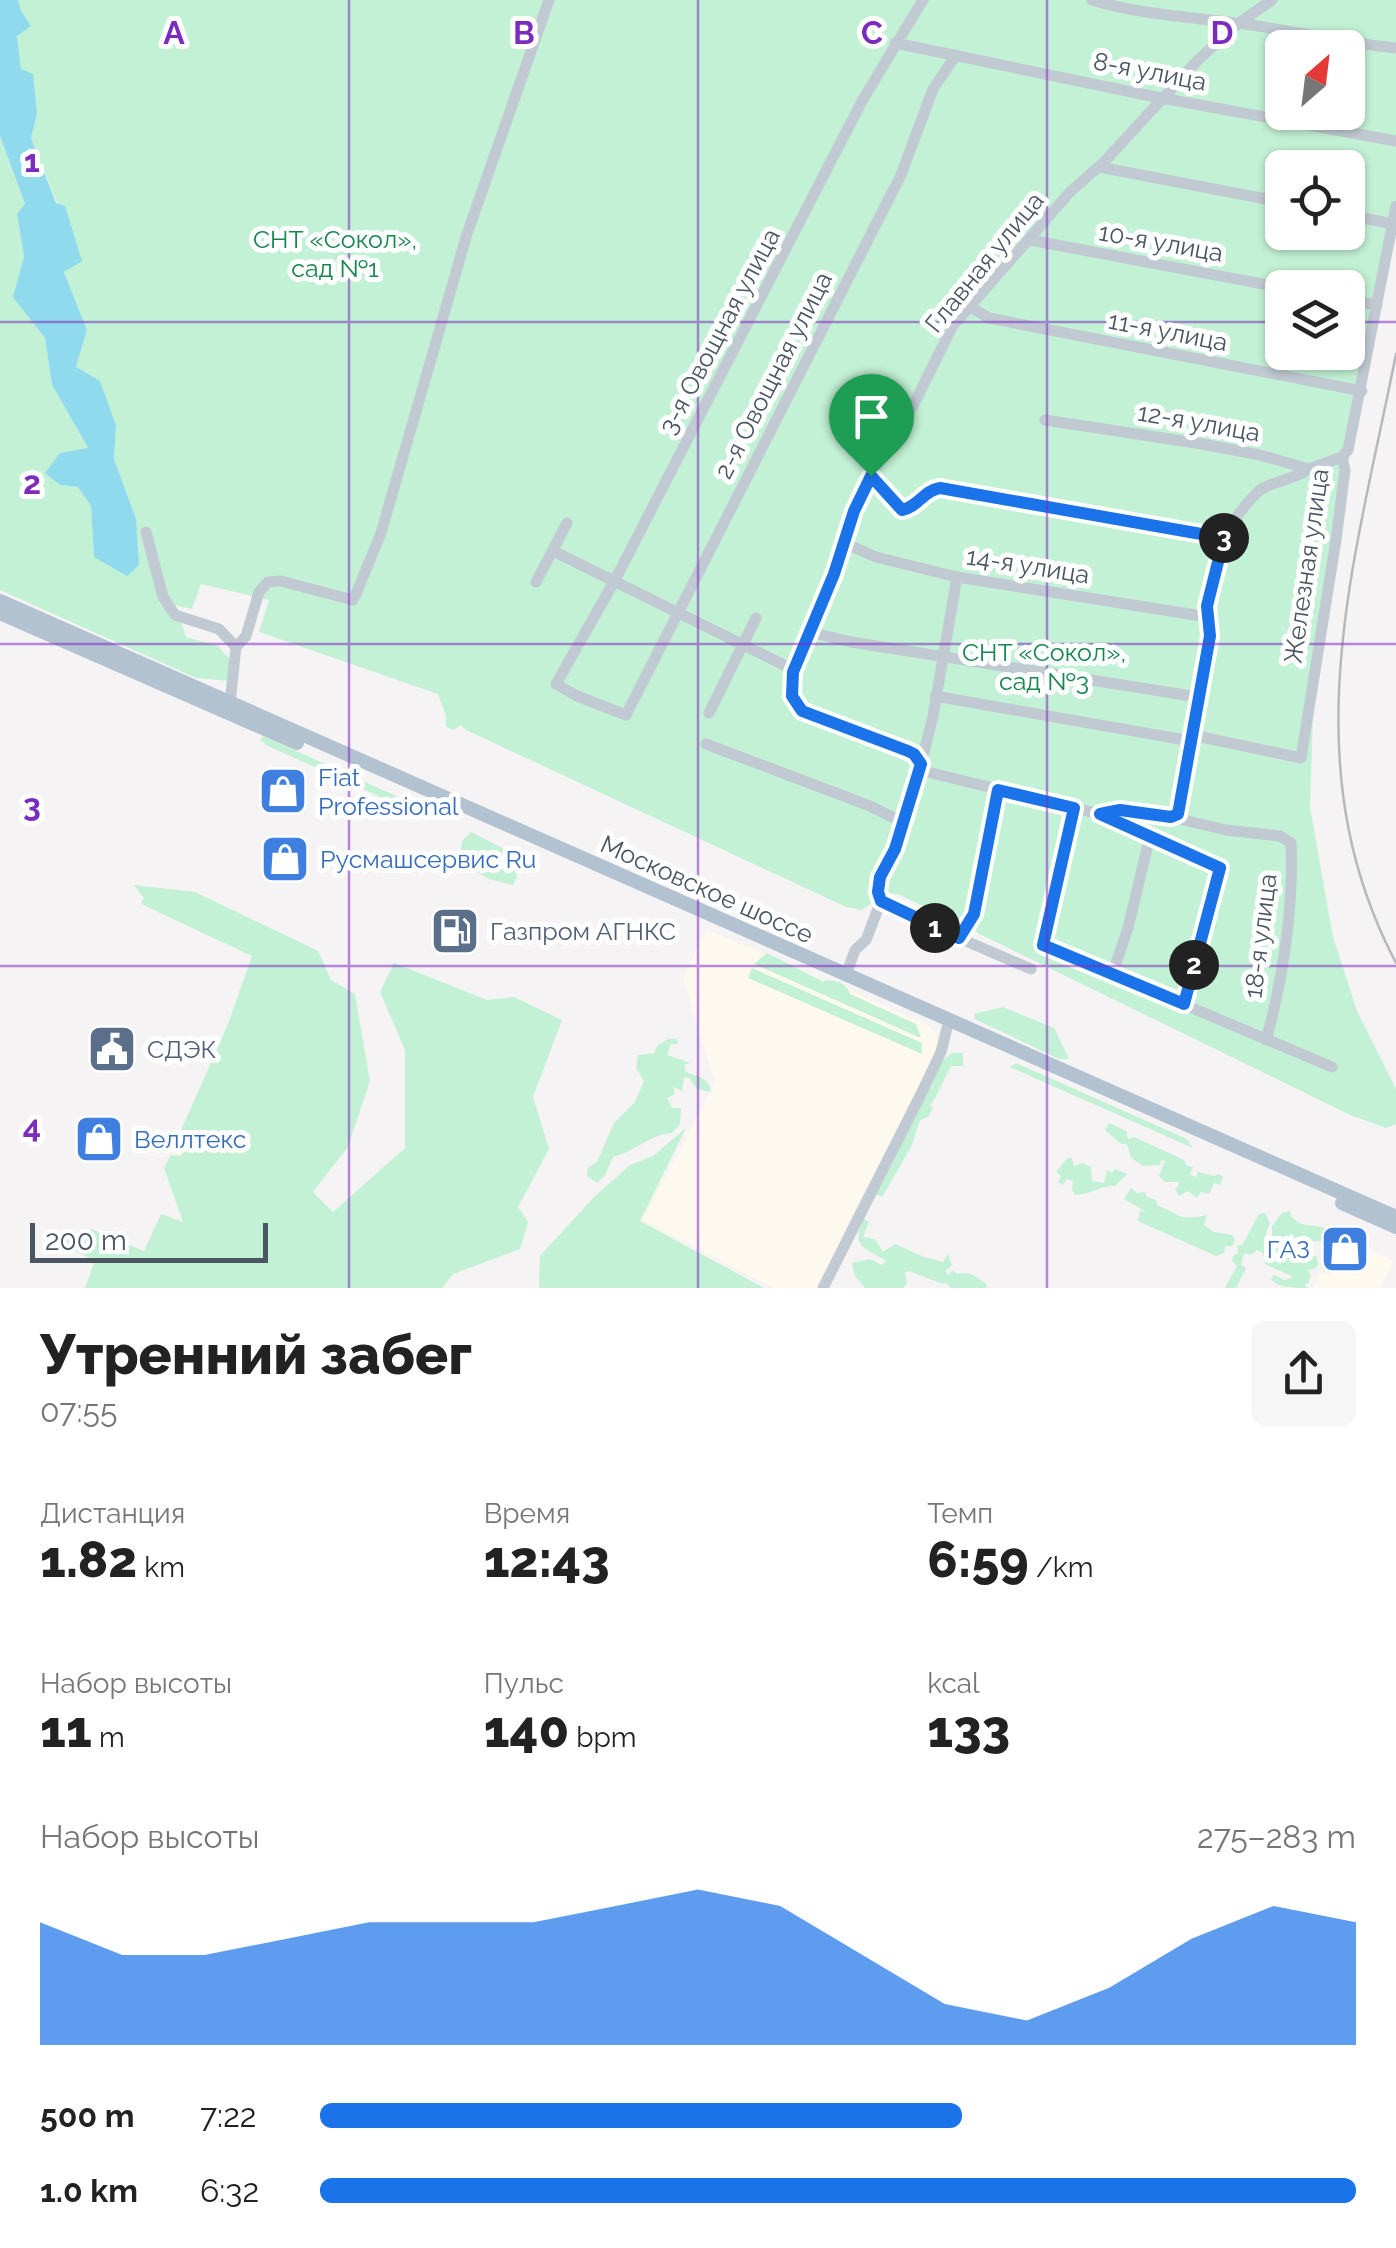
<!DOCTYPE html>
<html lang="ru">
<meta charset="utf-8">
<style>
:root{--surface:#fff;--page:#f6f6f6;--text:#222;--muted:#767676;--accent:#1a73e8}
body{margin:0;font-family:Raleway,sans-serif;background:var(--page);color:var(--text);height:100vh;display:flex;flex-direction:column;font-size:38px;white-space:nowrap}
*{box-sizing:border-box;margin:0}
p{font-size:32px;color:var(--muted)}
.icon{flex:none;width:55px;height:55px;fill:none;stroke:currentColor;stroke-width:2;stroke-linecap:round;stroke-linejoin:round}
.map{position:relative;height:1288px;overflow:hidden}
.side{display:flex;flex-direction:column;background:var(--surface);flex:1}
.side>*{flex:none}
.needle{width:65px;rotate:28deg}
.tools{position:absolute;left:1265px;top:30px;display:grid;gap:20px}
.tools a{display:grid;place-items:center;width:100px;height:100px;border-radius:15px;background:var(--surface);box-shadow:0 2px 8px #0004;font-size:50px}
.scale{position:absolute;left:30px;bottom:25px;width:238px;box-sizing:border-box;padding-left:10px;border:5px solid #4a5661;border-top:0;font-size:28px;line-height:35px;white-space:nowrap;color:#4a5661;-webkit-text-stroke:8px #fff;paint-order:stroke}
.pin{position:absolute;display:grid;place-items:center;width:85px;height:85px;color:#fff;margin:-102px -42px;border-radius:50% 50% 50% 0;rotate:-45deg;box-shadow:0 0 10px #0007}
.pin .icon{rotate:45deg}
.km{position:absolute;width:50px;height:50px;margin:-25px;border-radius:50%;background:#222;color:#fff;font-size:28px;line-height:50px;text-align:center}
.round{display:grid;place-items:center;flex:none;width:105px;height:105px;border-radius:15px;background:var(--page)}
.head{display:flex;align-items:center;justify-content:space-between;height:170px;padding:0 40px}
h1{font-size:55px;font-weight:800;line-height:75px}
.metrics{display:grid;grid-template-columns:repeat(3,1fr);gap:15px;height:170px;padding:10px 40px}
.metrics div{display:grid;align-content:center}
.metrics b{font-size:50px;font-weight:800}
.metrics small{font-size:28px;font-weight:400}
.metrics p{font-size:28px}
.chart{height:280px;padding:20px 40px}
.chart p{display:flex;justify-content:space-between}
.chart svg{width:100%;height:180px;margin-top:10px;fill:var(--accent);opacity:.7}
ul{padding:0 40px;list-style:none;font-size:32px}
li{display:grid;grid-template-columns:160px 120px 1fr;align-items:center;height:75px}
li i{height:25px;border-radius:12px;background:var(--accent)}
.map>svg:first-child{display:block}
.commercial{fill:#fdf9ef}
.green{fill:#c3f1d5;fill-rule:evenodd}
.water{fill:#90daee}
.lines{fill:none;stroke-linecap:round;stroke-linejoin:round}
.minor{stroke:#c1cad2;stroke-width:11}
.major{stroke:#b3c2d1;stroke-width:14}
.rail{stroke:#b5b8bd;stroke-width:2.5}
.route-casing{stroke:#fff;stroke-width:20}
.route{stroke:#1a73e8;stroke-width:12}
.grid{fill:none;stroke:#7b2cbf;stroke-width:2.5;stroke-opacity:0.55}
.labels{text-anchor:middle;stroke-width:10;stroke-linejoin:round;paint-order:stroke}
.street-label{font-size:25px;fill:#4a5661;stroke:#fff}
.park-label{font-size:25px;fill:#17864f;stroke:#fff}
.shop-label{font-size:25px;fill:#366cbe;stroke:#fff;text-anchor:start}
.service-label{font-size:25px;fill:#4e5e75;stroke:#fff;text-anchor:start}
.grid-label{font-size:32px;text-anchor:middle;font-weight:bold;fill:#7b2cbf;stroke:#fff;stroke-width:10;stroke-linejoin:round;paint-order:stroke}
</style>
<div class="map">
<svg width="1396" height="1288" viewBox="0 0 1396 1288">
<rect width="100%" height="100%" fill="#f5f3f3"/>
<g class="commercial">
<path d="M 706,929 L 927,1024 L 938,1035 L 936,1053 L 853,1213 L 819,1288 L 773,1288 L 643,1220 L 715,1083 L 683,978 Z"/>
<path d="M 1339,1236 L 1394,1261 L 1381,1288 L 1313,1288 L 1320,1273 L 1331,1275 L 1342,1252 L 1336,1243 Z"/>
</g>
<g class="green">
<path d="M 18,0 L 1396,0 L 1396,220 L 1330,555 L 1314,681 L 1310,807 L 1333,937 L 1357,1011 L 1396,1089 L 1396,1124 L 1386,1128 L 1348,1114 L 898,894 L 885,893 L 862,910 L 846,907 L 466,730 L 461,725 L 453,730 L 446,727 L 446,716 L 438,694 L 259,632 L 269,600 L 201,584 L 192,609 L 159,602 L 173,619 L 181,622 L 186,637 L 218,646 L 233,663 L 231,681 L 196,678 L 0,590 L 0,136 L 25,205 L 17,214 L 24,257 L 14,297 L 45,338 L 52,385 L 88,449 L 60,485 L 78,487 L 91,506 L 94,557 L 136,519 L 114,459 L 116,425 L 100,382 L 76,368 L 87,330 L 64,271 L 57,203 L 31,138 L 37,114 L 21,69 L 17,36 L 30,25 L 21,11 ZM 1282,48 L 1348,48 L 1348,112 L 1282,112 ZM 1282,168 L 1348,168 L 1348,232 L 1282,232 ZM 1282,288 L 1348,288 L 1348,352 L 1282,352 Z"/>
<path d="M 263,736 L 425,809 L 426,813 L 420,815 L 266,745 L 260,740 Z"/>
<path d="M 471,832 L 512,853 L 517,877 L 513,885 L 489,879 L 460,862 L 462,841 Z"/>
<path d="M 134,885 L 195,892 L 318,951 L 331,980 L 355,994 L 370,1081 L 348,1147 L 313,1192 L 333,1212 L 405,1148 L 405,1050 L 380,992 L 394,963 L 487,1000 L 514,997 L 562,1020 L 533,1097 L 549,1149 L 518,1207 L 528,1222 L 520,1249 L 453,1274 L 442,1288 L 85,1288 L 95,1260 L 50,1240 L 54,1232 L 84,1237 L 91,1229 L 144,1251 L 161,1214 L 183,1222 L 164,1168 L 171,1155 L 181,1156 L 188,1143 L 178,1137 L 228,1024 L 252,956 L 141,904 L 144,898 Z"/>
<path d="M 767,953 L 824,982 L 825,980 C 837,981 846,982 850,994 L 916,1024 L 921,1038 L 754,964 Z"/>
<path d="M 752,968 L 922,1043 L 922,1054 L 748,978 Z"/>
<path d="M 1003,1007 L 1054,1028 L 1069,1059 L 1059,1059 L 975,1019 L 974,1014 Z"/>
<path d="M 668,1039 L 677,1039 L 678,1044 L 671,1044 L 667,1055 L 691,1063 L 684,1065 L 686,1072 C 698,1077 709,1077 711,1092 L 697,1089 L 689,1078 L 684,1077 L 682,1091 L 673,1087 L 675,1094 L 667,1098 L 672,1108 L 681,1108 L 680,1124 L 672,1133 C 651,1134 636,1151 613,1157 L 605,1175 L 597,1183 L 587,1176 L 588,1168 L 597,1162 L 614,1123 L 635,1102 L 644,1081 L 636,1068 L 638,1055 L 654,1053 L 657,1046 Z"/>
<path d="M 952,1053 L 963,1053 L 963,1066 L 951,1066 L 933,1102 L 929,1104 L 933,1108 L 928,1117 L 920,1120 L 912,1145 L 883,1196 L 875,1195 L 874,1180 L 890,1169 L 923,1089 L 932,1087 C 934,1073 940,1060 952,1053 Z"/>
<path d="M 1016,1063 L 1187,1139 L 1193,1148 L 1010,1067 Z"/>
<path d="M 1109,1123 L 1126,1131 L 1128,1139 L 1134,1137 L 1184,1160 L 1187,1166 L 1193,1167 L 1190,1175 L 1196,1177 L 1198,1172 L 1214,1176 L 1219,1174 L 1223,1177 L 1220,1185 L 1214,1183 L 1209,1194 L 1201,1192 L 1197,1198 L 1188,1191 L 1179,1196 L 1175,1189 L 1179,1185 L 1178,1182 L 1165,1182 L 1159,1176 L 1165,1161 L 1161,1160 L 1160,1165 L 1142,1166 L 1131,1157 L 1127,1144 L 1121,1144 L 1105,1130 Z"/>
<path d="M 686,1128 L 640,1221 L 764,1288 L 539,1288 L 540,1256 L 594,1197 L 630,1165 L 653,1156 Z"/>
<path d="M 1067,1158 L 1072,1158 L 1074,1166 L 1082,1163 L 1091,1167 L 1092,1181 L 1104,1183 L 1107,1170 L 1112,1173 L 1115,1169 L 1127,1174 L 1115,1186 C 1099,1186 1092,1194 1075,1195 L 1072,1190 L 1073,1181 L 1067,1179 L 1063,1185 L 1058,1182 L 1061,1176 L 1056,1172 Z"/>
<path d="M 1131,1188 L 1137,1193 L 1145,1192 L 1147,1197 L 1156,1200 L 1157,1205 C 1183,1216 1179,1221 1207,1215 L 1204,1225 L 1214,1232 L 1232,1235 L 1235,1240 L 1232,1246 L 1225,1246 L 1224,1253 L 1216,1256 L 1138,1221 L 1140,1211 L 1146,1212 L 1124,1199 Z"/>
<path d="M 1290,1211 L 1291,1217 L 1301,1224 L 1328,1228 L 1331,1237 L 1324,1241 L 1298,1241 L 1291,1233 L 1288,1242 L 1300,1252 L 1305,1251 L 1317,1257 L 1318,1265 L 1314,1269 L 1308,1270 L 1311,1275 L 1308,1284 L 1305,1283 L 1307,1288 C 1294,1288 1278,1288 1271,1279 L 1274,1275 L 1285,1280 L 1293,1277 L 1265,1264 L 1263,1253 L 1257,1250 L 1251,1255 L 1244,1253 L 1241,1265 L 1246,1268 L 1236,1288 L 1225,1288 L 1237,1266 L 1232,1261 L 1233,1256 L 1238,1253 L 1237,1246 L 1243,1244 L 1259,1214 L 1265,1213 L 1270,1223 L 1263,1241 L 1272,1236 L 1272,1226 L 1282,1213 Z"/>
<path d="M 863,1218 L 869,1222 L 863,1237 L 875,1239 L 883,1252 L 895,1244 L 924,1257 L 943,1262 L 948,1254 L 952,1265 L 945,1271 L 948,1275 L 953,1270 L 957,1274 C 972,1270 976,1278 987,1284 L 986,1288 L 951,1288 L 947,1283 L 943,1284 L 909,1271 L 905,1273 L 907,1284 L 903,1288 L 865,1288 L 855,1276 L 852,1263 L 870,1259 L 882,1265 L 886,1261 C 862,1246 852,1248 863,1218 Z"/>
</g>
<path class="water" d="M 0,0 L 18,0 L 21,11 L 31,26 L 17,36 L 21,69 L 33,74 L 37,114 L 31,138 L 56,203 L 65,206 L 82,261 L 64,272 L 87,330 L 76,367 L 100,381 L 116,425 L 114,459 L 136,519 L 139,565 L 127,576 L 94,557 L 91,506 L 78,487 L 60,485 L 45,473 L 60,453 L 88,448 L 52,385 L 45,338 L 13,297 L 24,257 L 17,214 L 25,204 L 0,136 Z"/>
<g class="lines">
<g class="minor">
<path d="M 923,0 L 862,101 L 615,580 L 556,684 L 577,696 L 626,715 L 901,175 L 933,89 L 956,55"/>
<path d="M 1092,0 C 1141,15 1193,17 1244,24 C 1295,31 1344,43 1396,48"/>
<path d="M 895,43 L 1156,97 L 1396,141"/>
<path d="M 1099,167 L 1282,202"/>
<path d="M 1348,215 L 1393,224"/>
<path d="M 1030,240 L 1284,288"/>
<path d="M 1348,300 L 1377,305"/>
<path d="M 970,307 L 989,318 L 1362,391"/>
<path d="M 1045,420 L 1202,444 L 1260,455 L 1309,469 L 1342,457"/>
<path d="M 871,477 L 902,509 C 918,507 924,490 939,487 L 1224,538"/>
<path d="M 146,532 L 163,597 L 175,615 L 219,629 L 236,647"/>
<path d="M 844,543 L 876,557 L 957,577 L 1208,617"/>
<path d="M 553,551 L 782,664 L 793,672"/>
<path d="M 536,582 L 567,523"/>
<path d="M 810,632 L 851,642 L 1198,697"/>
<path d="M 935,696 L 1191,741"/>
<path d="M 230,703 L 236,647 L 246,636 L 259,592 L 268,582 L 281,581 L 353,600 L 356,594 L 381,533 L 467,234 L 549,0"/>
<path d="M 709,713 L 756,618"/>
<path d="M 1192,735 L 1301,758 L 1336,540 L 1345,470 L 1342,457 L 1348,450 L 1396,206"/>
<path d="M 706,744 L 870,806 L 904,823"/>
<path d="M 921,764 L 933,716 L 957,577"/>
<path d="M 919,770 L 1100,814 L 1120,810 L 1171,817 L 1178,813 L 1209,636 C 1205,584 1219,527 1259,491 C 1271,481 1294,480 1309,469"/>
<path d="M 1074,808 L 1043,945 L 1332,1067"/>
<path d="M 1100,814 L 1220,869 L 1184,1004"/>
<path d="M 1171,817 L 1226,830 L 1280,836 L 1291,843 C 1294,904 1283,981 1266,1040"/>
<path d="M 881,901 L 959,938 L 974,914 L 998,790"/>
<path d="M 959,938 L 1031,969"/>
<path d="M 846,975 L 855,950 L 866,940 L 881,901 L 878,893 L 880,877 L 895,849 L 921,764 L 914,754 L 802,711 L 792,696 L 793,672 L 834,574 L 854,511 L 876,466 L 916,400 L 952,327 L 1070,192 L 1104,162 L 1199,59 L 1239,23 L 1272,0"/>
<path d="M 1112,975 L 1128,928 L 1150,836"/>
<path d="M 823,1288 L 921,1094 L 941,1052 L 947,1028"/>
</g>
<g class="major">
<path d="M 0,601 L 1396,1217"/>
<path d="M 0,613 L 297,743"/>
<path d="M 1342,1203 L 1396,1227"/>
</g>
<path class="rail" d="M 1396,354 C 1355,562 1290,761 1396,963"/>
</g>
<g class="lines">
<g class="route-casing">
<path id="route" d="M 871,476 L 902,510 C 918,507 924,490 940,488 L 1224,538 L 1207,606 L 1210,636 L 1178,814 L 1171,817 L 1120,810 L 1100,814 L 1220,868 L 1184,1004 L 1043,945 L 1074,808 L 998,790 L 974,914 L 959,938 L 881,901 L 878,892 L 880,877 L 895,849 L 921,764 L 914,754 L 908,751 L 802,711 L 792,696 L 793,672 L 834,574 L 854,511 Z"/>
</g>
<use href="#route" class="route"/>
</g>
<path class="grid" d="M 349,0 L 349,1288M 698,0 L 698,1288M 1047,0 L 1047,1288M 0,322 L 1282,322M 1348,322 L 1396,322M 0,644 L 1396,644M 0,966 L 1396,966"/>
<defs>
<g id="shop-square" transform="scale(2.5)"><rect x="-9" y="-9" width="18" height="18" rx="4" fill="#3f7fe0" stroke="#fff"/><path d="M-5-2.5h2.3a2.7 3.5 0 0 1 5.4 0H5L5.5 6h-11ZM-1.5-2.5h3a1.5 2.3 0 0 0-3 0Z" fill="#fff"/></g>
<g id="fuel-square" transform="scale(2.5)"><rect x="-9" y="-9" width="18" height="18" rx="4" fill="#5c6f8a" stroke="#fff"/><path d="M-5.5-6h7V0h2V4h1.3V-2.5L3-4.5l.8-.8L6-3V5H2.5V1h-1V6h-7ZM-4.2-4.7v3.2H.2V-4.7Z" fill="#fff"/></g>
<g id="civic-square" transform="scale(2.5)"><rect x="-9" y="-9" width="18" height="18" rx="4" fill="#5c6f8a" stroke="#fff"/><path d="M-.6-6.5H3V-4.5H.6V-3L4-1V1h2V6H-6V1h2V-1L-.6-3ZM-1.2 2.5V6h2.4V2.5Z" fill="#fff"/></g>
</defs>
<g fill-rule="evenodd">
<use href="#shop-square" x="283" y="791"/>
<use href="#shop-square" x="285" y="859"/>
<use href="#fuel-square" x="455" y="931"/>
<use href="#civic-square" x="112" y="1049"/>
<use href="#shop-square" x="99" y="1139"/>
<use href="#shop-square" x="1345" y="1249"/>
</g>
<g class="labels">
<g class="street-label">
<text transform="translate(1150 71) rotate(11)" y="9">8-я улица</text>
<text transform="translate(1161 242) rotate(10)" y="9">10-я улица</text>
<text transform="translate(984 262) rotate(-51)" y="9">Главная улица</text>
<text transform="translate(719 331) rotate(-62)" y="9">3-я Овощная улица</text>
<text transform="translate(1168 331) rotate(11)" y="9">11-я улица</text>
<text transform="translate(773 375) rotate(-63)" y="9">2-я Овощная улица</text>
<text transform="translate(1199 422) rotate(10)" y="9">12-я улица</text>
<text transform="translate(1028 565) rotate(9)" y="9">14-я улица</text>
<text transform="translate(1306 566) rotate(-82)" y="9">Железная улица</text>
<text transform="translate(707 889) rotate(24)" y="9">Московское шоссе</text>
<text transform="translate(1260 936) rotate(-83)" y="9">18-я улица</text>
</g>
<g class="park-label">
<text x="335" y="248">СНТ «Сокол»,<tspan x="335" dy="29">сад №1</tspan></text>
<text x="1044" y="661">СНТ «Сокол»,<tspan x="1044" dy="29">сад №3</tspan></text>
</g>
<g class="shop-label">
<text x="318" y="786">Fiat<tspan x="318" dy="29">Professional</tspan></text>
<text x="320" y="868">Русмашсервис Ru</text>
<text x="134" y="1148">Веллтекс</text>
<text x="1310" y="1258" text-anchor="end">ГАЗ</text>
</g>
<g class="service-label">
<text x="490" y="940">Газпром АГНКС</text>
<text x="147" y="1058">СДЭК</text>
</g>
</g>
<g class="grid-label">
<text x="174" y="44">A</text>
<text x="524" y="44">B</text>
<text x="872" y="44">C</text>
<text x="1222" y="44">D</text>
<text x="32" y="172">1</text>
<text x="32" y="494">2</text>
<text x="32" y="816">3</text>
<text x="32" y="1138">4</text>
</g>
</svg>
<div class="tools">
<a><svg class="needle" viewBox="-14 -14 28 28"><path d="M0-13l5 13h-10z" fill="#e53935"/><path d="M0 13l5-13h-10z" fill="#767676"/></svg></a>
<a><svg class="icon" aria-label="locate" viewBox="0 0 24 24"><circle cx="12" cy="12" r="6"/><path d="M12 2v4M12 18v4M2 12h4M18 12h4"/></svg></a>
<a><svg class="icon" aria-label="layers" viewBox="0 0 24 24"><path d="M12 4l9 5-9 5-9-5zM3 14l9 5 9-5"/></svg></a>
</div>
<div class="scale">200 m</div>
<div class="pin" style="left:871px;top:476px;background:#1e9e55"><svg class="icon" aria-label="arrive" viewBox="0 0 24 24"><path d="M6 21V4h12l-3 4 3 4H6"/></svg></div>
<b class="km" style="left:935px;top:928px">1</b>
<b class="km" style="left:1194px;top:965px">2</b>
<b class="km" style="left:1224px;top:538px">3</b>
</div>
<section class="side">
<div class="head"><div><h1>Утренний забег</h1><p>07:55</p></div><a class="round"><svg class="icon" aria-label="share" viewBox="0 0 24 24"><path d="M12 15V3M7 8l5-5 5 5M5 13v7h14v-7"/></svg></a></div>
<div class="metrics">
<div><p>Дистанция</p><b>1.82<small> km</small></b></div>
<div><p>Время</p><b>12:43</b></div>
<div><p>Темп</p><b>6:59<small> /km</small></b></div>
</div>
<div class="metrics">
<div><p>Набор высоты</p><b>11<small> m</small></b></div>
<div><p>Пульс</p><b>140<small> bpm</small></b></div>
<div><p>kcal</p><b>133</b></div>
</div>
<div class="chart"><p><span>Набор высоты</span>275–283 m</p>
<svg viewBox="0 0 160 44" preserveAspectRatio="none"><path d="M0 44V14L10 22L20 22L30 18L40 14L50 14L60 14L70 10L80 6L90 10L100 22L110 34L120 38L130 30L140 18L150 10L160 14V44z"/></svg>
</div>
<ul>
<li><b>500 m</b>7:22<i style="width:62%"></i></li>
<li><b>1.0 km</b>6:32<i style="width:100%"></i></li>
</ul>
</section>
